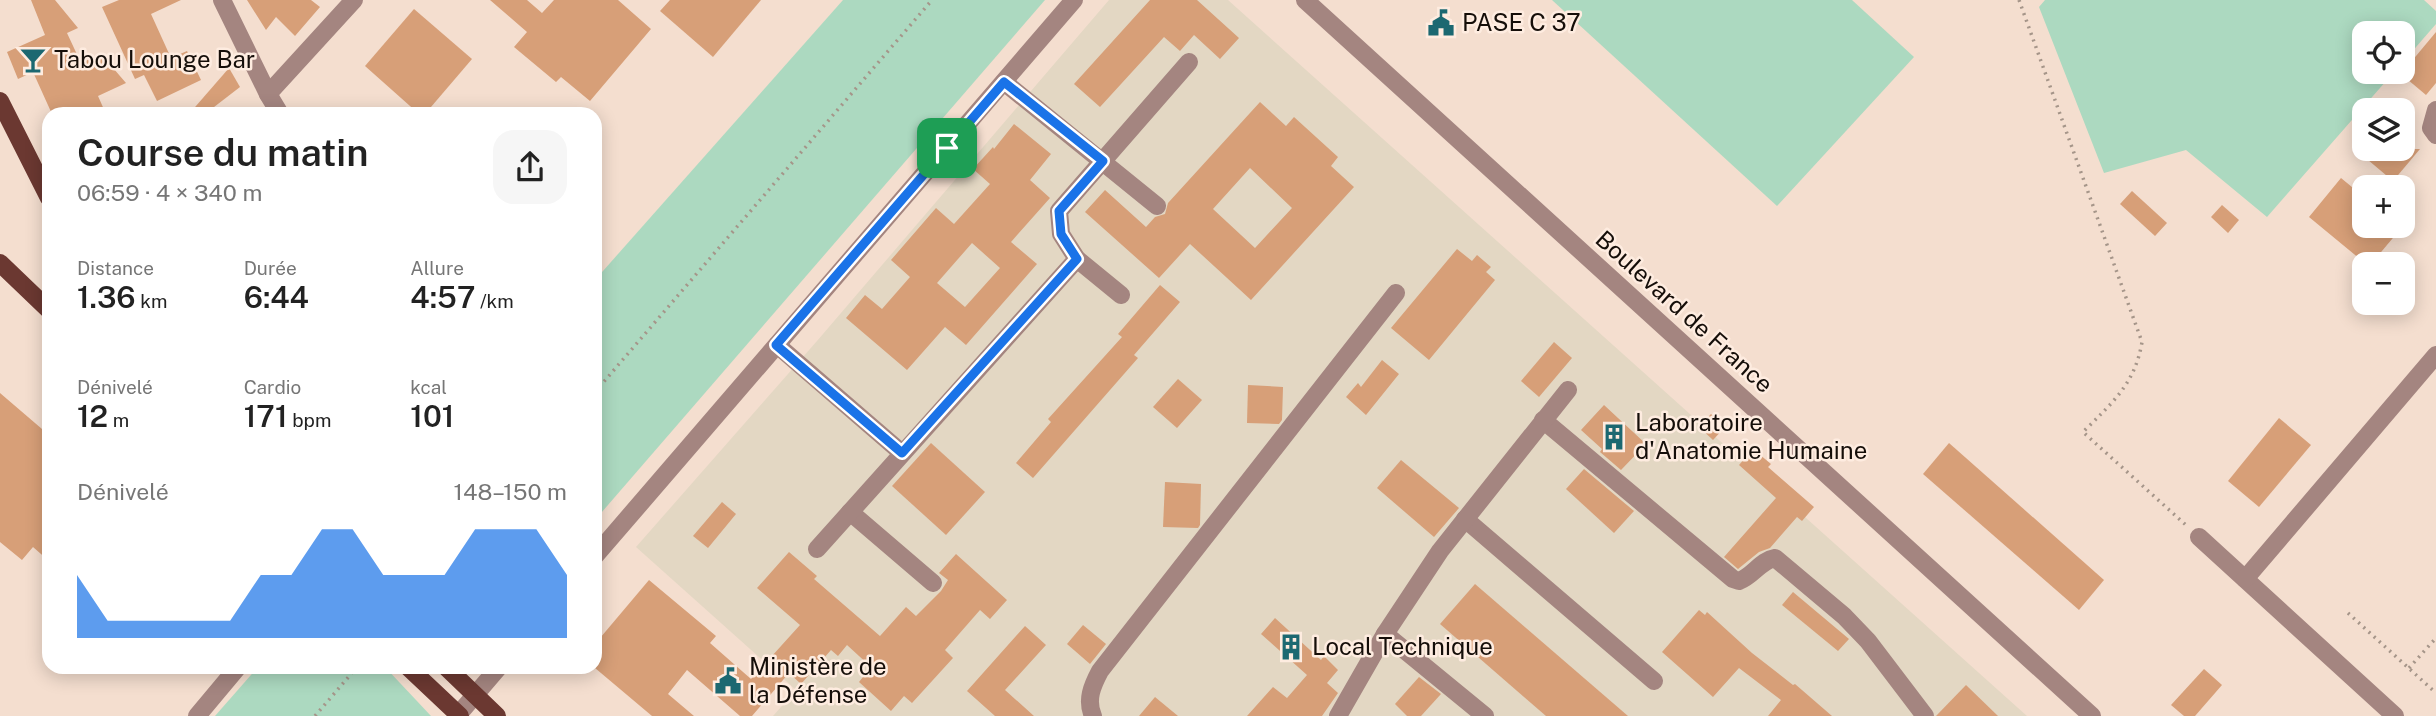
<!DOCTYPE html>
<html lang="fr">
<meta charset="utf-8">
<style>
:root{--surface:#fff;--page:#f6f6f6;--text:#222;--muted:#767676;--accent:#1a73e8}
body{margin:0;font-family:"Public Sans",sans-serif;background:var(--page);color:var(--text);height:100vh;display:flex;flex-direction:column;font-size:26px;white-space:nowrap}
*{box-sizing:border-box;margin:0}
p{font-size:23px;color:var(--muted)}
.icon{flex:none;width:38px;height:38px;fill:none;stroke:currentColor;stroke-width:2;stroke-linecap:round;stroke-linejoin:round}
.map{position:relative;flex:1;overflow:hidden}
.panel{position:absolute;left:42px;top:107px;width:560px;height:567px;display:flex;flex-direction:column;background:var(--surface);border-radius:21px;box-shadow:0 4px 18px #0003}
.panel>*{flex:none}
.controls{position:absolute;left:2352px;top:21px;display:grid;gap:14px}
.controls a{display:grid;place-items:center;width:63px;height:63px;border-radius:14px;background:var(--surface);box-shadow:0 4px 18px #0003;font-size:35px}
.pin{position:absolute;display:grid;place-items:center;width:60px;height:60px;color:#fff;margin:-30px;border-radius:14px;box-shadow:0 4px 10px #0006}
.round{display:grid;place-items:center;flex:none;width:74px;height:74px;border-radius:21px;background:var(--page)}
.summary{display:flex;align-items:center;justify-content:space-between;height:119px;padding:0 35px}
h1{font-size:38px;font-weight:600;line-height:52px}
.metrics{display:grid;grid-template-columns:repeat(3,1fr);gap:10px;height:119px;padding:7px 35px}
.metrics div{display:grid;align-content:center}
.metrics b{font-size:30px;font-weight:600}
.metrics small{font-size:19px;font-weight:400}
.metrics p{font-size:19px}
.chart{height:196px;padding:14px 35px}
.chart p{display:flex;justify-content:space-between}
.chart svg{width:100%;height:126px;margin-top:7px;fill:var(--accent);opacity:.7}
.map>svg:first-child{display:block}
.medical{fill:#e3d7c3}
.green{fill:#acd9c0}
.building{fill:#d79f78;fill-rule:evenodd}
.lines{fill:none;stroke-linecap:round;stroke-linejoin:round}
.path{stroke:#a59589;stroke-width:3.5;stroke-dasharray:2 5;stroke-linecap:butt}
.minor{stroke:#a48580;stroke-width:18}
.major{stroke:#6b3831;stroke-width:18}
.route-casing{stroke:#fff;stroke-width:14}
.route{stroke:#1a73e8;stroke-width:9}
.labels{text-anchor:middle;stroke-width:5;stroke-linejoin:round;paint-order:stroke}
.poi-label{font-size:24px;fill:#150e09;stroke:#feece0;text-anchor:start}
.street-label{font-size:24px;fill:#150e09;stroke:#feece0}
</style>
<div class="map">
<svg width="2436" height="716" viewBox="0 0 2436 716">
<rect width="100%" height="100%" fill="#f4decf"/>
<path class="medical" d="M 1109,0 L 1228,0 L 2027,716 L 773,716 L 796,690 L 636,547 L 817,341 Z"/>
<g class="green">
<path d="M 843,0 L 1045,0 L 595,520 L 595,280 Z"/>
<path d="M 1552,0 L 1852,0 L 1914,57 L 1777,206 Z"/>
<path d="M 2045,0 L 2424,0 L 2436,11 L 2436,24 L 2403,62 L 2403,33 L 2364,33 L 2364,72 L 2394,72 L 2267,217 L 2186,150 L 2104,173 L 2039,7 Z"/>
<path d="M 258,667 L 385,667 L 431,716 L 215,716 Z"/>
</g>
<g class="building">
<path d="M 31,0 L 55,0 L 78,28 L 67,33 L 81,63 L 101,54 L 126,83 L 98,96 L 106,114 L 52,114 L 33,72 L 18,79 L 7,52 L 45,35 Z"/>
<path d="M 119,0 L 181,0 L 151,14 L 171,58 L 187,51 L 201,80 L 157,101 L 144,75 L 135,79 L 102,7 Z"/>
<path d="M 247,0 L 311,0 L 320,7 L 295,36 L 276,17 L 266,30 Z"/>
<path d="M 490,0 L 527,0 L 542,13 L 554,0 L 618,0 L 651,29 L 590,101 L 561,77 L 556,82 L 514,47 L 527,32 Z"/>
<path d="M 670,0 L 761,0 L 713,57 L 660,11 Z"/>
<path d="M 1150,0 L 1197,0 L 1239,38 L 1220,59 L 1194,35 L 1180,51 L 1164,37 L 1100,107 L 1074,84 Z"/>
<path d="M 414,9 L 472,59 L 425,114 L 419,114 L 365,66 Z"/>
<path d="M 2436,32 L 2436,83 L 2426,95 L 2401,74 Z"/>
<path d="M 229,68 L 240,87 L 205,114 L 189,114 Z"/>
<path d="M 1260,102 L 1286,126 L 1294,117 L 1338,157 L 1331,166 L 1354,187 L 1251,300 L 1190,244 L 1159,278 L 1085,212 L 1105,190 L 1146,227 L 1155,217 L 1165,214 L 1168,203 ZM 1250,168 L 1292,208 L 1255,248 L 1213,209 Z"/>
<path d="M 1014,124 L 1051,154 L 1030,180 L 1050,198 L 1011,242 L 1037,264 L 966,345 L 945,327 L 907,370 L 846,318 L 865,295 L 882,309 L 910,277 L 891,260 L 936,208 L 954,224 L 990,184 L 973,169 L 993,147 L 994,149 ZM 972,243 L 1000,268 L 965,307 L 937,283 Z"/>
<path d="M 2355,149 L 2420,149 L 2393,181 Z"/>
<path d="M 2341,178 L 2364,197 L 2364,226 L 2403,226 L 2371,264 L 2366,264 L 2309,217 Z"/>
<path d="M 2132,191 L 2167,223 L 2155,236 L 2120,204 Z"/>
<path d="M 2222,205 L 2239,220 L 2228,233 L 2211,217 Z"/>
<path d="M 1457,249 L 1472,261 L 1477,255 L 1491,267 L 1486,272 L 1495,280 L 1429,360 L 1391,328 Z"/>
<path d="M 1160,285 L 1180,302 L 1134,355 L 1138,358 L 1033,478 L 1016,463 L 1051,422 L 1048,419 L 1122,337 L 1118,334 Z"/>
<path d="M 1554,342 L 1572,358 L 1539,397 L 1521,381 Z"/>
<path d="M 1382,360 L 1399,374 L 1366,415 L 1346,397 L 1358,383 L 1361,387 Z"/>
<path d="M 1178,379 L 1202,400 L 1177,428 L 1153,407 Z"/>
<path d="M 1248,385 L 1283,387 L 1282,420 L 1279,424 L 1247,423 Z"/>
<path d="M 0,393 L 49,435 L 49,561 L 33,547 L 22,560 L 0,542 Z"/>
<path d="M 1604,405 L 1646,444 L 1621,470 L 1600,452 L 1602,449 L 1581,430 Z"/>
<path d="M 1711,414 L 1725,427 L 1713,440 L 1699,427 Z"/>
<path d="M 2279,418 L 2311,445 L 2259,507 L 2228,481 Z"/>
<path d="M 931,443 L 985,492 L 946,535 L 892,486 Z"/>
<path d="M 1949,443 L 2104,580 L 2079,610 L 1923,474 Z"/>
<path d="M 1753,449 L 1771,464 L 1768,467 L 1814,507 L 1802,521 L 1797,517 L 1770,548 L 1759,552 L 1738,569 L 1724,557 L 1776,498 L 1739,465 Z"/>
<path d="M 1401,460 L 1459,508 L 1434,537 L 1377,488 Z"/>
<path d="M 1584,469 L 1634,511 L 1614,533 L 1566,489 Z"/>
<path d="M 1165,482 L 1201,484 L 1200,525 L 1198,528 L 1163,527 Z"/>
<path d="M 722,502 L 736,514 L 708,548 L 693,536 Z"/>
<path d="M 789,552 L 817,576 L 814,579 L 880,636 L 906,607 L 916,616 L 941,591 L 948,580 L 939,573 L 956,554 L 1007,600 L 990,619 L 980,610 L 945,650 L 953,658 L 912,703 L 904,696 L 891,711 L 859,682 L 871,667 L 847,645 L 838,656 L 831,650 L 801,684 L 789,673 L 752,716 L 740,716 L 687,670 L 668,694 L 694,716 L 652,716 L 595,668 L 595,644 L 649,580 L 716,636 L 710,643 L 751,679 L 800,625 L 757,588 Z"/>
<path d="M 1475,584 L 1628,716 L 1546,716 L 1440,624 Z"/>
<path d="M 1793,592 L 1849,639 L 1838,651 L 1782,605 Z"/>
<path d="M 1699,610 L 1705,615 L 1707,612 L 1752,653 L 1793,685 L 1795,684 L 1832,716 L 1768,716 L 1781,700 L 1739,668 L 1713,697 L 1662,652 Z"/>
<path d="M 1275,618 L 1321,660 L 1324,656 L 1338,670 L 1327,683 L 1338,693 L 1322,716 L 1247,716 L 1273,687 L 1287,698 L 1307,675 L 1261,634 Z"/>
<path d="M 1083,625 L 1106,644 L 1090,664 L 1067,644 Z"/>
<path d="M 1025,626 L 1046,645 L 1005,690 L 1034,716 L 995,716 L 967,691 Z"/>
<path d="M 2204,669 L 2222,685 L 2195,716 L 2184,716 L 2171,705 Z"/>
<path d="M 1419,677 L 1441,694 L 1421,716 L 1407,716 L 1395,704 Z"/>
<path d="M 1966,685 L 1998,716 L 1936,716 Z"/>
<path d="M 1155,697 L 1178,716 L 1139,716 Z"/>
</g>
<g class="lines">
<g class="path">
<path d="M 2019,0 L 2142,342 C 2135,384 2112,403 2083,432 L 2187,526"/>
<path d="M 595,392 L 932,0"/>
<path d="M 2348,613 L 2436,693"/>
<path d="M 2409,668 L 2436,638"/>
<path d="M 315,716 L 357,667"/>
</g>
<g class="minor">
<path d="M 222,0 L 268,94 L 280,114"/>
<path d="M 1305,0 L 2092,716"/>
<path d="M 1004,82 L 1157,206"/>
<path d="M 268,94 L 354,0"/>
<path d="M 2436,110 L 2431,128 L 2436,135"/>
<path d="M 1121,295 L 1077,259 L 1061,234 L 1059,211 L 1189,62"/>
<path d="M 777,345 L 902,453"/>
<path d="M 1543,420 L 1733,579 L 1739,581 C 1753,576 1761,560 1775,558 L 1844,616 L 1868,641 L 1925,716"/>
<path d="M 850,512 L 933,583"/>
<path d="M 1465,519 L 1654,681"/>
<path d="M 2199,537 L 2395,716"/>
<path d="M 817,549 L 1077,259"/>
<path d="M 595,556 L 1074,0"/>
<path d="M 2245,579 L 2436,355"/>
<path d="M 1385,634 L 1485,716"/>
<path d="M 197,716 L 238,667"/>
<path d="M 457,716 L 499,667"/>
<path d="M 1093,716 C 1086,700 1092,686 1100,671 L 1396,293"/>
<path d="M 1338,716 L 1385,634 L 1440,551 L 1568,390"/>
</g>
<g class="major">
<path d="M 0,101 L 49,198"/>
<path d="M 0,263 L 49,310"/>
<path d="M 408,667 L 460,716"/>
<path d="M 446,667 L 497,716"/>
</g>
</g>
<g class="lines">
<g class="route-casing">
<path id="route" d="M 1004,82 L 1103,161 L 1059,211 L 1061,234 L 1077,259 L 902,453 L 776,345 Z"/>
</g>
<use href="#route" class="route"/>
</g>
<defs>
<g id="civic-bare" transform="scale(2.1)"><path d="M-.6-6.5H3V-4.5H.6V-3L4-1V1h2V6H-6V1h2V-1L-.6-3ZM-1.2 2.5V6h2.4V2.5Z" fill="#1c6871" stroke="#feece0" stroke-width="2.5" paint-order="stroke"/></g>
<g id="bar-bare" transform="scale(2.1)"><path d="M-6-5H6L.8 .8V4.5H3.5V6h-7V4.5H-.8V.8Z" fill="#1c6871" stroke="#feece0" stroke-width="2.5" paint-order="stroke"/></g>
<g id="building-bare" transform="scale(2.1)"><path d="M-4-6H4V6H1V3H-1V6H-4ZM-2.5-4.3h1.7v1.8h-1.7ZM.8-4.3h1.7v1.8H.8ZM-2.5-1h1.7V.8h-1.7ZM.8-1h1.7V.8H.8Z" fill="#1c6871" stroke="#feece0" stroke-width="2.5" paint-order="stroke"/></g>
</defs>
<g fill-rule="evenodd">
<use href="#civic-bare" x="1441" y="23"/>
<use href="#bar-bare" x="33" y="60"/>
<use href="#building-bare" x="1614" y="437"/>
<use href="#building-bare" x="1291" y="647"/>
<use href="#civic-bare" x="728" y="681"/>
</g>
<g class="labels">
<g class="poi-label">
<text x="1462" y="31">PASE C 37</text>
<text x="54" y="68">Tabou Lounge Bar</text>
<text x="1635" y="431">Laboratoire<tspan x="1635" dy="28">d'Anatomie Humaine</tspan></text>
<text x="1312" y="655">Local Technique</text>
<text x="749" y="675">Ministère de<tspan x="749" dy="28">la Défense</tspan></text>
</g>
<g class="street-label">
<text transform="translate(1684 312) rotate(42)" y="8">Boulevard de France</text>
</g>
</g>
</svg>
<div class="controls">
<a><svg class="icon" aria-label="locate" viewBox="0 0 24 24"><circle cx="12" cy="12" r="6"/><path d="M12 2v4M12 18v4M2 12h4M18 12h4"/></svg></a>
<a><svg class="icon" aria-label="layers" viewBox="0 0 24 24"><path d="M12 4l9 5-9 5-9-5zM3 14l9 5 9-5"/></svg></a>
<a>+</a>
<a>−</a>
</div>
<div class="pin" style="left:947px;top:148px;background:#1e9e55"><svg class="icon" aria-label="arrive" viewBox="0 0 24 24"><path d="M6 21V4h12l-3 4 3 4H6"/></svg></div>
<section class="panel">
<div class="summary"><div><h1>Course du matin</h1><p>06:59 · 4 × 340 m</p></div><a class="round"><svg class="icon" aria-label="share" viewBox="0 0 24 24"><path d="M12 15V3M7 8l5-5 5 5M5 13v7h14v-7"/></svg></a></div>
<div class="metrics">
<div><p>Distance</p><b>1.36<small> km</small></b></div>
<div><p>Durée</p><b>6:44</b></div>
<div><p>Allure</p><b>4:57<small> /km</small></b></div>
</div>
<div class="metrics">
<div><p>Dénivelé</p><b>12<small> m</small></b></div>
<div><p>Cardio</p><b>171<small> bpm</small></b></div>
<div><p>kcal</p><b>101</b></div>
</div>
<div class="chart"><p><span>Dénivelé</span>148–150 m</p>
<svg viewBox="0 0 160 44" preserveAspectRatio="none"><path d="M0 44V22L10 38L20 38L30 38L40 38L50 38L60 22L70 22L80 6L90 6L100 22L110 22L120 22L130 6L140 6L150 6L160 22V44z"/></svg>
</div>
</section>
</div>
